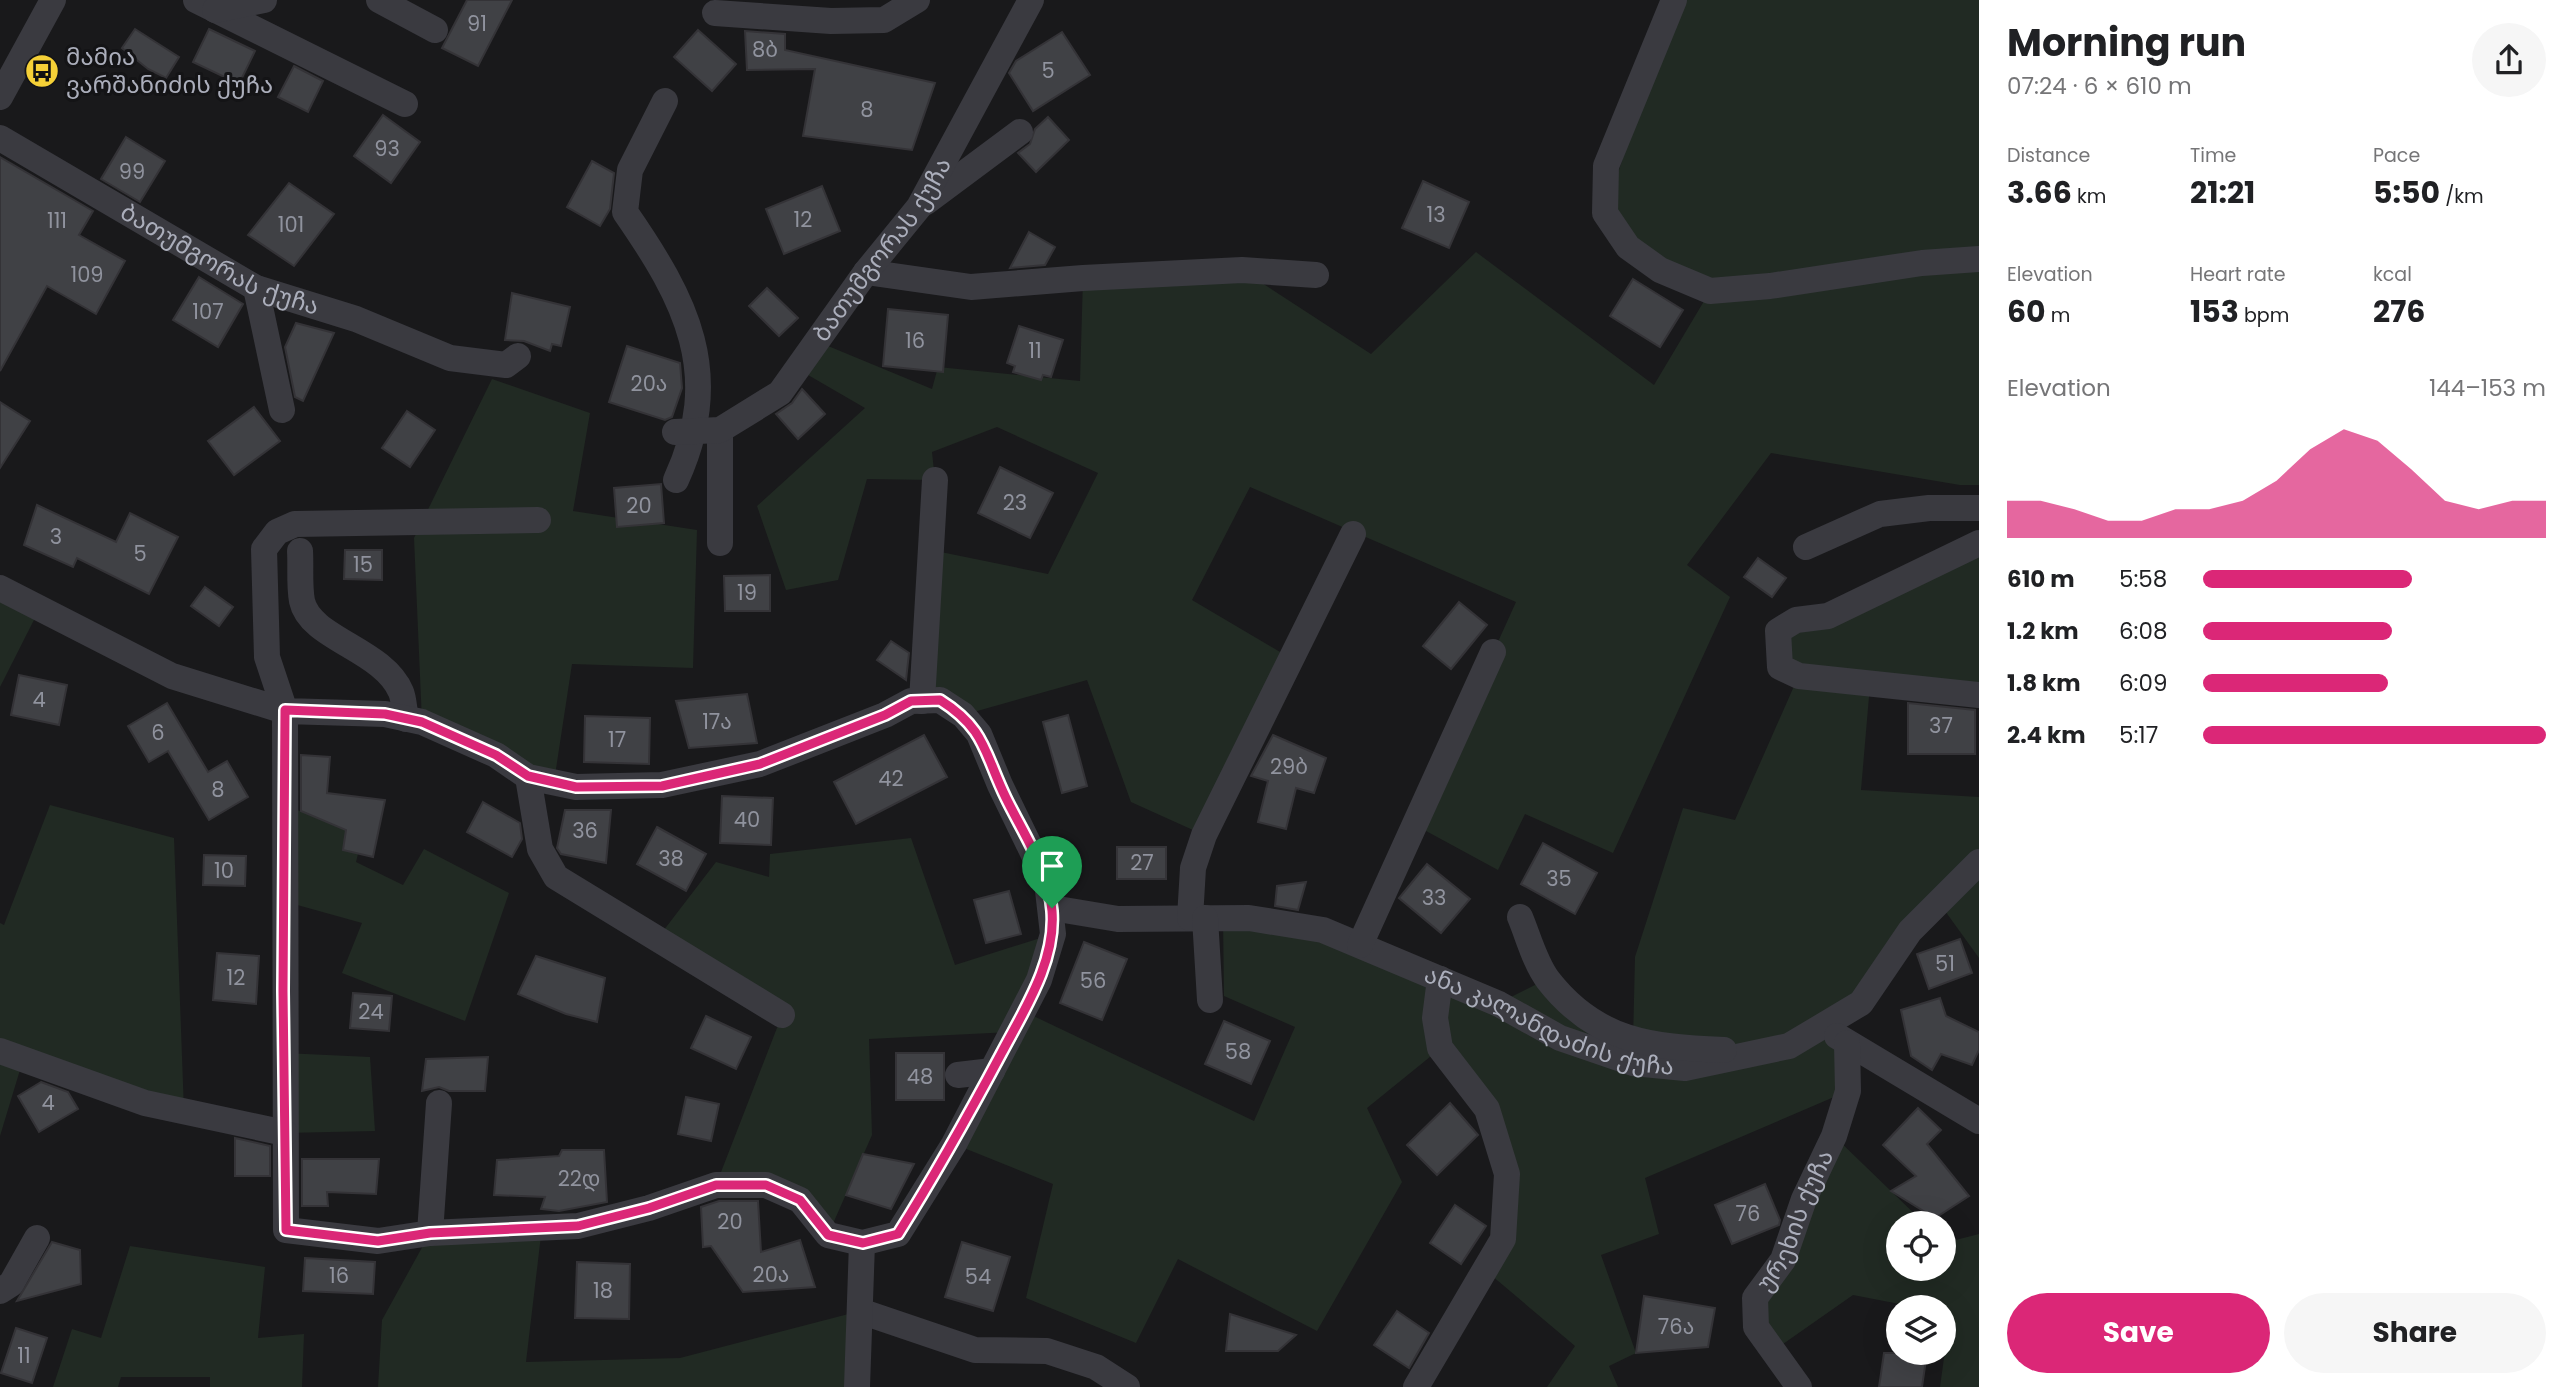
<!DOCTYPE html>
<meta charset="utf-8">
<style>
:root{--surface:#fff;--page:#f6f6f6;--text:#202124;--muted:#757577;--accent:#db2777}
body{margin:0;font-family:Poppins,"Noto Sans Georgian",sans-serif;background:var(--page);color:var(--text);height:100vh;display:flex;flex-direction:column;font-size:26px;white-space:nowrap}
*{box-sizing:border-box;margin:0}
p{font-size:23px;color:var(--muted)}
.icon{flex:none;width:38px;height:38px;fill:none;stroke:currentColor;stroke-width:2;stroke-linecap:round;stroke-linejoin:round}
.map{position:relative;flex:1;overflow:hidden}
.drawer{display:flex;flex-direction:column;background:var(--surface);width:595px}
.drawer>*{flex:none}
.fabs{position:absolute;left:1886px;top:1211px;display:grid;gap:14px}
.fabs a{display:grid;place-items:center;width:70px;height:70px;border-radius:50%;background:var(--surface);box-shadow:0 7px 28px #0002;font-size:35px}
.pin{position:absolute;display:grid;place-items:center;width:60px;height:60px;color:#fff;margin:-72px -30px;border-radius:50% 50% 50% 0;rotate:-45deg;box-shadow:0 0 7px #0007}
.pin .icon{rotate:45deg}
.round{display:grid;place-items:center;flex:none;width:74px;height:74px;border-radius:37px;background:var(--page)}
.head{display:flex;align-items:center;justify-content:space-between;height:119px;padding:0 28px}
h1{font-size:38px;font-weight:700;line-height:52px}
.metrics{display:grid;grid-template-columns:repeat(3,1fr);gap:10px;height:119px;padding:7px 28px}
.metrics div{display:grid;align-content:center}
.metrics b{font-size:30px;font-weight:700}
.metrics small{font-size:19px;font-weight:400}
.metrics p{font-size:19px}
.chart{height:196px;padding:14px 28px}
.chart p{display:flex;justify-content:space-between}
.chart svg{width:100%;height:126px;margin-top:7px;fill:var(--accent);opacity:.7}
.action{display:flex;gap:14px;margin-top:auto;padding:14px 28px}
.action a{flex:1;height:80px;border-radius:42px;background:var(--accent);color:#fff;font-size:28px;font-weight:700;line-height:80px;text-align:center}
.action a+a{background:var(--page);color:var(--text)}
ul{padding:0 28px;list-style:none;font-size:23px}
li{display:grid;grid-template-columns:112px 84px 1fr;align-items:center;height:52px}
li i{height:18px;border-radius:9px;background:var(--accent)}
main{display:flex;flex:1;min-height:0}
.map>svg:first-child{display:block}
.green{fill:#212a23}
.building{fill:#404145;stroke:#343337;stroke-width:2}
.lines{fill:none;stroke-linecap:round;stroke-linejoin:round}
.minor{stroke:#3a3a40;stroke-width:26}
.route-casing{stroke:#fff;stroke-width:14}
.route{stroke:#db2777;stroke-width:9}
.labels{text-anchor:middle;stroke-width:6;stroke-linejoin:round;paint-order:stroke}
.number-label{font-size:21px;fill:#90939e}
.poi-label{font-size:24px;fill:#abaebb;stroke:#141416;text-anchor:start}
.street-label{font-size:24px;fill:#abaebb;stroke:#141416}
</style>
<main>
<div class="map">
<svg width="1979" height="1387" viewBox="0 0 1979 1387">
<rect width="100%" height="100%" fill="#19191b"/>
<g class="green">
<path d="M 1674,0 L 1979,0 L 1979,485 L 1960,485 L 1771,453 L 1687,565 L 1730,597 L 1613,853 L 1525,814 L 1498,870 L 1415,825 L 1516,602 L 1250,487 L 1192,600 L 1292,659 L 1204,835 L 1131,802 L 1087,680 L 963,715 L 922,701 L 931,550 L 1048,574 L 1098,473 L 997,427 L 932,452 L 935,480 L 867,479 L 838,580 L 786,590 L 757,506 L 865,408 L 796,368 L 816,341 L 932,389 L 938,367 L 1080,381 L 1083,278 L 1242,270 L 1371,354 L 1476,252 L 1654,385 L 1710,291 L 1660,270 L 1605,213 Z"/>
<path d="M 492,379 L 590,413 L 573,511 L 697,530 L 693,668 L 572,664 L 554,782 L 422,722 L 414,538 Z"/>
<path d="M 1979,543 L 1979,695 L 1870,685 L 1861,790 L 1979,797 L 1979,958 L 1940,904 L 1821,1026 L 1847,1043 L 1848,1091 L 1645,1178 L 1659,1234 L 1601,1255 L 1636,1353 L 1609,1366 L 1618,1387 L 1547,1387 L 1575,1346 L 1485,1270 L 1507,1174 L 1441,1048 L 1367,1108 L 1402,1182 L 1317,1331 L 1178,1259 L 1136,1343 L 1026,1298 L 1053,1184 L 954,1144 L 1011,1032 L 869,1039 L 872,1135 L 828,1235 L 800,1200 L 716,1185 L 782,1015 L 657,939 L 716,862 L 769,877 L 770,854 L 911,838 L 955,965 L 1053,934 L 1023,1011 L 1254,1121 L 1295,1027 L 1224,996 L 1223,918 L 1249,918 L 1499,1003 L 1547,979 L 1633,1041 L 1635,957 L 1683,808 L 1735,820 L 1798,677 L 1778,631 Z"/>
<path d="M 0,588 L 40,608 L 0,687 Z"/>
<path d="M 283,804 L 362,837 L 356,862 L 403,885 L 424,849 L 509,893 L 465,1021 L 342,973 L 362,923 L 283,901 Z"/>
<path d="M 50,805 L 174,838 L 184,1111 L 23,1060 L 0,1136 L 0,923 L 4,925 Z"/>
<path d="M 284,1053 L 370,1057 L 375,1131 L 285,1133 Z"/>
<path d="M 1834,1136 L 1924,1223 L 1899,1223 L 1899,1269 L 1944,1269 L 1944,1243 L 1979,1234 L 1979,1387 L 1940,1387 L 1950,1314 L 1944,1313 L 1944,1307 L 1915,1307 L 1853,1295 L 1773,1351 L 1756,1327 Z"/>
<path d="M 542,1227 L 526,1362 L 680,1358 L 860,1311 L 857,1387 L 378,1387 L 382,1320 L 430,1233 Z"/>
<path d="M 130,1246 L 265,1267 L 258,1338 L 304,1334 L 302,1387 L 210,1387 L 210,1377 L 121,1377 L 118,1387 L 53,1387 L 72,1329 L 101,1338 Z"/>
</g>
<g class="building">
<path d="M 467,0 L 512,0 L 478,66 L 442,48 Z"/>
<path d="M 135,29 L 179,57 L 166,78 L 148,69 L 122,48 Z"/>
<path d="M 209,29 L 255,51 L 239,84 L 193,62 Z"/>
<path d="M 698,30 L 736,64 L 712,91 L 674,57 Z"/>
<path d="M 745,31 L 785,34 L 785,50 L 935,83 L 912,150 L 803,136 L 815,69 L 747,70 Z"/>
<path d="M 1062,32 L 1090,75 L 1033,111 L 1009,73 L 1016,61 Z"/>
<path d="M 294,66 L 323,81 L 308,112 L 278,97 Z"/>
<path d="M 383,115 L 420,142 L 391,183 L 354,156 Z"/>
<path d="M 1048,117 L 1069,140 L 1036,172 L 1018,153 L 1030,144 L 1035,129 Z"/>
<path d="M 126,137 L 165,161 L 140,202 L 101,179 Z"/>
<path d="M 0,157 L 93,211 L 79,235 L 125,261 L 96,314 L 47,286 L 0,371 Z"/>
<path d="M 592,161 L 614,173 L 610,209 L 600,226 L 567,207 Z"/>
<path d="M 1423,181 L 1469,202 L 1449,248 L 1402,228 Z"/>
<path d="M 289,183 L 334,214 L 294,266 L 248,235 Z"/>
<path d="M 822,186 L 840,231 L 784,254 L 766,209 Z"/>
<path d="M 1029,232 L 1055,247 L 1045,265 L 1010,268 Z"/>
<path d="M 199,277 L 243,304 L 218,347 L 173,320 Z"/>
<path d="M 1633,279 L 1683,310 L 1660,347 L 1610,316 Z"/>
<path d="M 767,288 L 798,318 L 779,336 L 749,306 Z"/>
<path d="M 512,293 L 570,307 L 561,346 L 552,344 L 550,351 L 524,341 L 505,340 Z"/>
<path d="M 888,309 L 948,315 L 943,372 L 883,366 Z"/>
<path d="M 296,323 L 334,333 L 303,401 L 295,397 L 285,347 Z"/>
<path d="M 1019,326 L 1063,340 L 1051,377 L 1043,375 L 1041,380 L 1013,372 L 1015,366 L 1007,363 Z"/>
<path d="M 627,346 L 680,363 L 682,388 L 672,417 L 665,420 L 609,402 Z"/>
<path d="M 802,389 L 825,414 L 798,439 L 776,414 L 792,403 Z"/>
<path d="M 0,402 L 30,421 L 0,468 Z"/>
<path d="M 254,407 L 280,441 L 234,475 L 208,441 Z"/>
<path d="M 407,411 L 435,430 L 410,467 L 382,448 Z"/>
<path d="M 1000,467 L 1053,493 L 1030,538 L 978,513 Z"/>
<path d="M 661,484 L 664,523 L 617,527 L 614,488 Z"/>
<path d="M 37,505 L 116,542 L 130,513 L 178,537 L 149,594 L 77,558 L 73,567 L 24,545 Z"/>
<path d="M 345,550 L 382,550 L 382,580 L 344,579 Z"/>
<path d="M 1758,558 L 1786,578 L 1772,597 L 1744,577 Z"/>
<path d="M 770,575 L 770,611 L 725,611 L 724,576 Z"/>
<path d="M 205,587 L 233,607 L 219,626 L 191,606 Z"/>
<path d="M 1459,602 L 1487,625 L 1451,669 L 1423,646 Z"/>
<path d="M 891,641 L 909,653 L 906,680 L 877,660 Z"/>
<path d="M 19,675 L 67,685 L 59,725 L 11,715 Z"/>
<path d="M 747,694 L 757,743 L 689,748 L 676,701 Z"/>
<path d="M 167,703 L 208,772 L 227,761 L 248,797 L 209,820 L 168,751 L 149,762 L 128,726 Z"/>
<path d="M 1908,703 L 1975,710 L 1975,754 L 1908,754 Z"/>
<path d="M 1068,715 L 1087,786 L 1062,793 L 1043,722 Z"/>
<path d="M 585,716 L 650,718 L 649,764 L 584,762 Z"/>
<path d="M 924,735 L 947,777 L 856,824 L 834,782 Z"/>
<path d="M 1273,735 L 1326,758 L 1314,793 L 1296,788 L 1286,829 L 1258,822 L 1268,781 L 1251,776 Z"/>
<path d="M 301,755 L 330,757 L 327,793 L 385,800 L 373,857 L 343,850 L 346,830 L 301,811 Z"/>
<path d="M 722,796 L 773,798 L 771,845 L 720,843 Z"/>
<path d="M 483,802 L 520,823 L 522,839 L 512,857 L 467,832 Z"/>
<path d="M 565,810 L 611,810 L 606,863 L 561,854 L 557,848 Z"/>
<path d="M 657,827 L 706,854 L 686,891 L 637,864 Z"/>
<path d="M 1543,843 L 1597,873 L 1575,914 L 1521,884 Z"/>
<rect x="1117" y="847" width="49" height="32"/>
<path d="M 204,855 L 246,856 L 245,886 L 203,885 Z"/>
<path d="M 1427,864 L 1470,899 L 1441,933 L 1399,898 Z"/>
<path d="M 1306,882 L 1298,910 L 1275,906 L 1277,886 Z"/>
<path d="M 1009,891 L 1021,934 L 986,943 L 974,900 Z"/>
<path d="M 1960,939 L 1972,973 L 1929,989 L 1917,954 Z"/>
<path d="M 1084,942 L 1127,959 L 1102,1020 L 1060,1003 Z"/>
<path d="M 217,953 L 259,956 L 256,1004 L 213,1000 Z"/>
<path d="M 536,956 L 605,978 L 597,1022 L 566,1014 L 518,994 Z"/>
<path d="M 353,993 L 392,996 L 389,1031 L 350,1028 Z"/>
<path d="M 1940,998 L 1946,1016 L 1979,1032 L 1979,1050 L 1972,1065 L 1941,1054 L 1932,1070 L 1911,1056 L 1901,1010 Z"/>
<path d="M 706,1016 L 751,1037 L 736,1069 L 691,1048 Z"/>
<path d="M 1224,1021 L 1270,1041 L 1251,1084 L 1205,1064 Z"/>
<rect x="896" y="1053" width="48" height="47"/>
<path d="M 488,1057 L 485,1091 L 449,1091 L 439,1087 L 422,1091 L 426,1059 Z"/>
<path d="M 41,1082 L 68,1092 L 78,1109 L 39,1132 L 18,1096 Z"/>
<path d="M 686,1097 L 719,1104 L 711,1141 L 678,1134 Z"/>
<path d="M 1450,1103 L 1478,1135 L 1437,1175 L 1407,1145 Z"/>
<path d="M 1918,1108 L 1941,1130 L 1927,1144 L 1969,1196 L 1935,1218 L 1891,1191 L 1916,1176 L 1883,1145 Z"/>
<path d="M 235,1138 L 270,1146 L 270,1176 L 235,1176 Z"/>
<path d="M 562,1150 L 604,1150 L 607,1202 L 559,1211 L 541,1209 L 545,1197 L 494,1195 L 497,1160 L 559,1156 Z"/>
<path d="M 863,1154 L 914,1164 L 891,1209 L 846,1195 Z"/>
<path d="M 302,1159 L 379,1159 L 376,1194 L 327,1192 L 328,1206 L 302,1206 Z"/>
<path d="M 1765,1184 L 1780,1220 L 1779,1225 L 1732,1244 L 1715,1205 Z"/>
<path d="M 719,1201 L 758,1201 L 761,1252 L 800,1240 L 815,1287 L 743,1292 L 711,1246 L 703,1247 L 701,1207 Z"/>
<path d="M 1455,1205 L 1486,1226 L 1461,1264 L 1430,1243 Z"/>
<path d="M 52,1242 L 80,1250 L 81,1284 L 17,1301 Z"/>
<path d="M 962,1242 L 1010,1257 L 993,1311 L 945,1297 Z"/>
<path d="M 305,1258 L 375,1262 L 373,1294 L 303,1291 Z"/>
<path d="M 577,1262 L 630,1264 L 629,1319 L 575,1318 Z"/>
<path d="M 1644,1296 L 1715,1308 L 1708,1347 L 1636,1353 Z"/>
<path d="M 1397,1311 L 1429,1333 L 1409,1368 L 1374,1345 Z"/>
<path d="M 1230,1314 L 1296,1335 L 1278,1351 L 1226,1351 Z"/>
<path d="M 16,1328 L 47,1338 L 32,1383 L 1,1373 Z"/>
<path d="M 1884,1353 L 1927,1353 L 1922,1387 L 1879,1387 Z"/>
</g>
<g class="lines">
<g class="minor">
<path d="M 196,0 L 405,104"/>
<path d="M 379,0 L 435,30"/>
<path d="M 1674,0 L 1606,166 L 1605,213 L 1628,247 L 1660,270 L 1710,291 L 1770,286 L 1922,263 L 1979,259"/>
<path d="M 215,10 L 264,0"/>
<path d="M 715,13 L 831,21 L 884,20 L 917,0"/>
<path d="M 0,97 L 53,0"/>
<path d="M 665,101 L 630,170 L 625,212 C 686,300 725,374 676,480"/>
<path id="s1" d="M 0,138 L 256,288 L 356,319 L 450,358 L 506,365 L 518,356"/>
<path d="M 926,202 L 1020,132"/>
<path d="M 866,272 L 971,287 L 1083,278 L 1242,270 L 1316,275"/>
<path d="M 256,288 L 282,410"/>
<path d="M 720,430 L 720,543"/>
<path id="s2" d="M 675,432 L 720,430 L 780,393 L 866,272 L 919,207 L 1031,0"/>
<path d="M 1979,543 L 1828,616 L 1796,620 L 1778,631 L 1780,667 L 1799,676 L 1979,695"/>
<path d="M 1806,547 L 1880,514 L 1929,508 L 1979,508"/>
<path d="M 300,551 C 301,567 299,585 302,601 C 310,639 383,649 401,692 C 404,699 404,710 406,719"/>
<path d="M 0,588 L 172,676 L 285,711 L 385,714 L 422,722 L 496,755 L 528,777 L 576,787 L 662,785 L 760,764 L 885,715 L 911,701 L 940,700 L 963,715 L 979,734 L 1000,785 L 1047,882 L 1053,934 L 1039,980 L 1023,1011 L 954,1144 L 898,1234 L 862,1243 L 828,1235 L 800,1200 L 766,1185 L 716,1185 L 649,1208 L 578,1226 L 430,1233 L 378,1241 L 286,1230 L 285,711 L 267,657 L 264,549 L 277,532 L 295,524 L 538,520"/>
<path d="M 922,701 L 935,480"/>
<path d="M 528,777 L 540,849 L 556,877 L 782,1015"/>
<path id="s3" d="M 1052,908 L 1118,919 L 1249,918 L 1323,930 L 1499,1004 L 1560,1038 L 1633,1063 L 1685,1068 L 1789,1046 L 1861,1003 L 1910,931 L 1979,862"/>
<path d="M 1520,917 C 1528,936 1535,963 1548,980 C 1596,1042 1651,1047 1724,1050"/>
<path d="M 1190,918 L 1193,868 L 1204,835 L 1353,534"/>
<path d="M 1205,918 L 1210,1000"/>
<path d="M 1360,945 L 1493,652"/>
<path d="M 1837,1036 L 1979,1121"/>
<path d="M 0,1051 L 145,1103 L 285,1133"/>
<path d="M 958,1075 L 992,1071"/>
<path d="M 430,1233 L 439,1103"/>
<path d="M 0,1291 L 11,1284 L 37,1238"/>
<path d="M 860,1311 L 975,1350 L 1047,1351 L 1096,1367 L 1127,1387"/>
<path d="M 857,1387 L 862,1243"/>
<path d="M 1416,1387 L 1503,1239 L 1507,1174 L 1487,1109 L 1440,1048 L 1435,1018 L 1440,979"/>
<path id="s4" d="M 1799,1387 L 1756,1327 L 1755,1298 L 1783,1260 L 1804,1199 L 1834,1136 L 1848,1091 L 1847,1043"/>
</g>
</g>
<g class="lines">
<g class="route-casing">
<path id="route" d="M 940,700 C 986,729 984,753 1006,798 C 1023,833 1049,871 1052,911 C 1056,962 1024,1010 1001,1054 C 968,1116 935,1175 898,1234 L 863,1243 L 828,1235 L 800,1200 L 766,1185 L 716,1185 L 649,1208 L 578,1226 L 430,1233 L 378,1241 L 286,1230 L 283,991 L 285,710 L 385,714 L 422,722 L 496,755 L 528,776 L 576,787 L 662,786 L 760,764 L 885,715 L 911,701 Z"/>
</g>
<use href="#route" class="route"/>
</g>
<defs>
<g id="bus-disc" transform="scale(1.75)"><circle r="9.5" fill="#f5d037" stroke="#141416"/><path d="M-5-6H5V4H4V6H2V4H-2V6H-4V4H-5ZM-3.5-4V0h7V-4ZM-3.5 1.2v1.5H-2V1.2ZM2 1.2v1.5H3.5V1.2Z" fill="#111"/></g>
</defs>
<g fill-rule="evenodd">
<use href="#bus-disc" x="42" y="71"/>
</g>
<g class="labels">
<g class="number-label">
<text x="477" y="31">91</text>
<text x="765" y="57">8ბ</text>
<text x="1048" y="78">5</text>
<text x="867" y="117">8</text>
<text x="387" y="156">93</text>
<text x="132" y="179">99</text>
<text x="1436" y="222">13</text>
<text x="803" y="227">12</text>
<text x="57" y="228">111</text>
<text x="291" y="232">101</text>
<text x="87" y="282">109</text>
<text x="208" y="319">107</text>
<text x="915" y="348">16</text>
<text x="1035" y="358">11</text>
<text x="649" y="391">20ა</text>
<text x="1015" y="510">23</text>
<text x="639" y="513">20</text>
<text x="56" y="544">3</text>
<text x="140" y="561">5</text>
<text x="363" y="572">15</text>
<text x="747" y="600">19</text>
<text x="39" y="707">4</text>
<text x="717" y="729">17ა</text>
<text x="1941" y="733">37</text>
<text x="158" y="740">6</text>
<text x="617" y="747">17</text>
<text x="1289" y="774">29ბ</text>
<text x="891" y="786">42</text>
<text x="218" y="797">8</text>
<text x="747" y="827">40</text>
<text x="585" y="838">36</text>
<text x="671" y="866">38</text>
<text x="1142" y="870">27</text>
<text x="224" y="878">10</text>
<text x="1559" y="886">35</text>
<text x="1434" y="905">33</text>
<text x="1945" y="971">51</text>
<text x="236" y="985">12</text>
<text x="1093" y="988">56</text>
<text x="371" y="1019">24</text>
<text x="1238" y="1059">58</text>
<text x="920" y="1084">48</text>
<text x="48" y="1110">4</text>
<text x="579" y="1186">22დ</text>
<text x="1748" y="1221">76</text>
<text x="730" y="1229">20</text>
<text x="771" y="1282">20ა</text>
<text x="339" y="1283">16</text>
<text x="978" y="1284">54</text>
<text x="603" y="1298">18</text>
<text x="1676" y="1334">76ა</text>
<text x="24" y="1363">11</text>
</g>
<g class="poi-label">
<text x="66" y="65">მამია<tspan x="66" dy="28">ვარშანიძის ქუჩა</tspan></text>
</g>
<g class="street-label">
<text dy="8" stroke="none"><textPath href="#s2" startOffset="292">ბათუმგორას ქუჩა</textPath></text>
<text dy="8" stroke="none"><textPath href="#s1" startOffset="252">ბათუმგორას ქუჩა</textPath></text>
<text dy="8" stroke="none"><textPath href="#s3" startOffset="518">ანა კალანდაძის ქუჩა</textPath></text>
<text dy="8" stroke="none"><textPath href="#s4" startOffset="191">ურეხის ქუჩა</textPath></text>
</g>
</g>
</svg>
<div class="fabs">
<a><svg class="icon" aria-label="locate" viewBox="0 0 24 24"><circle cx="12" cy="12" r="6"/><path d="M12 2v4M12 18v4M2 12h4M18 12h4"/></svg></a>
<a><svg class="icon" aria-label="layers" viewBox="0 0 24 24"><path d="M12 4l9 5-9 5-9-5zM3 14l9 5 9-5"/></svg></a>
</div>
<div class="pin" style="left:1052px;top:908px;background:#1e9e55"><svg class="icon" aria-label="arrive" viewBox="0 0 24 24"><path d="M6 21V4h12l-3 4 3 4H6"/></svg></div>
</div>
<section class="drawer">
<div class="head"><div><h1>Morning run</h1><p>07:24 · 6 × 610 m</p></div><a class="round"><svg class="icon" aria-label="share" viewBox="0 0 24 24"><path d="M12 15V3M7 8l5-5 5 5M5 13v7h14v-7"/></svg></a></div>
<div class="metrics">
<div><p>Distance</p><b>3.66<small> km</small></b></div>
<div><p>Time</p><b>21:21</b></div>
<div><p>Pace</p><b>5:50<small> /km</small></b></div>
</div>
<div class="metrics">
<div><p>Elevation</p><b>60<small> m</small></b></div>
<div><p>Heart rate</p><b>153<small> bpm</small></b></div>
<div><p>kcal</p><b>276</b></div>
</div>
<div class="chart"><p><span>Elevation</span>144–153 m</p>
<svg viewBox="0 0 160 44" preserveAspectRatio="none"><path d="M0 44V31L10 31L20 34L30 38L40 38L50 34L60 34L70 31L80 24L90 13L100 6L110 10L120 20L130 31L140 34L150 31L160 31V44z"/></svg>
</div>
<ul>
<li><b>610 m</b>5:58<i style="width:61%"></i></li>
<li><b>1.2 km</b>6:08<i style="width:55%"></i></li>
<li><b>1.8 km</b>6:09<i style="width:54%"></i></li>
<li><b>2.4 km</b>5:17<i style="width:100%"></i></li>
</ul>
<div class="action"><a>Save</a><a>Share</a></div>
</section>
</main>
